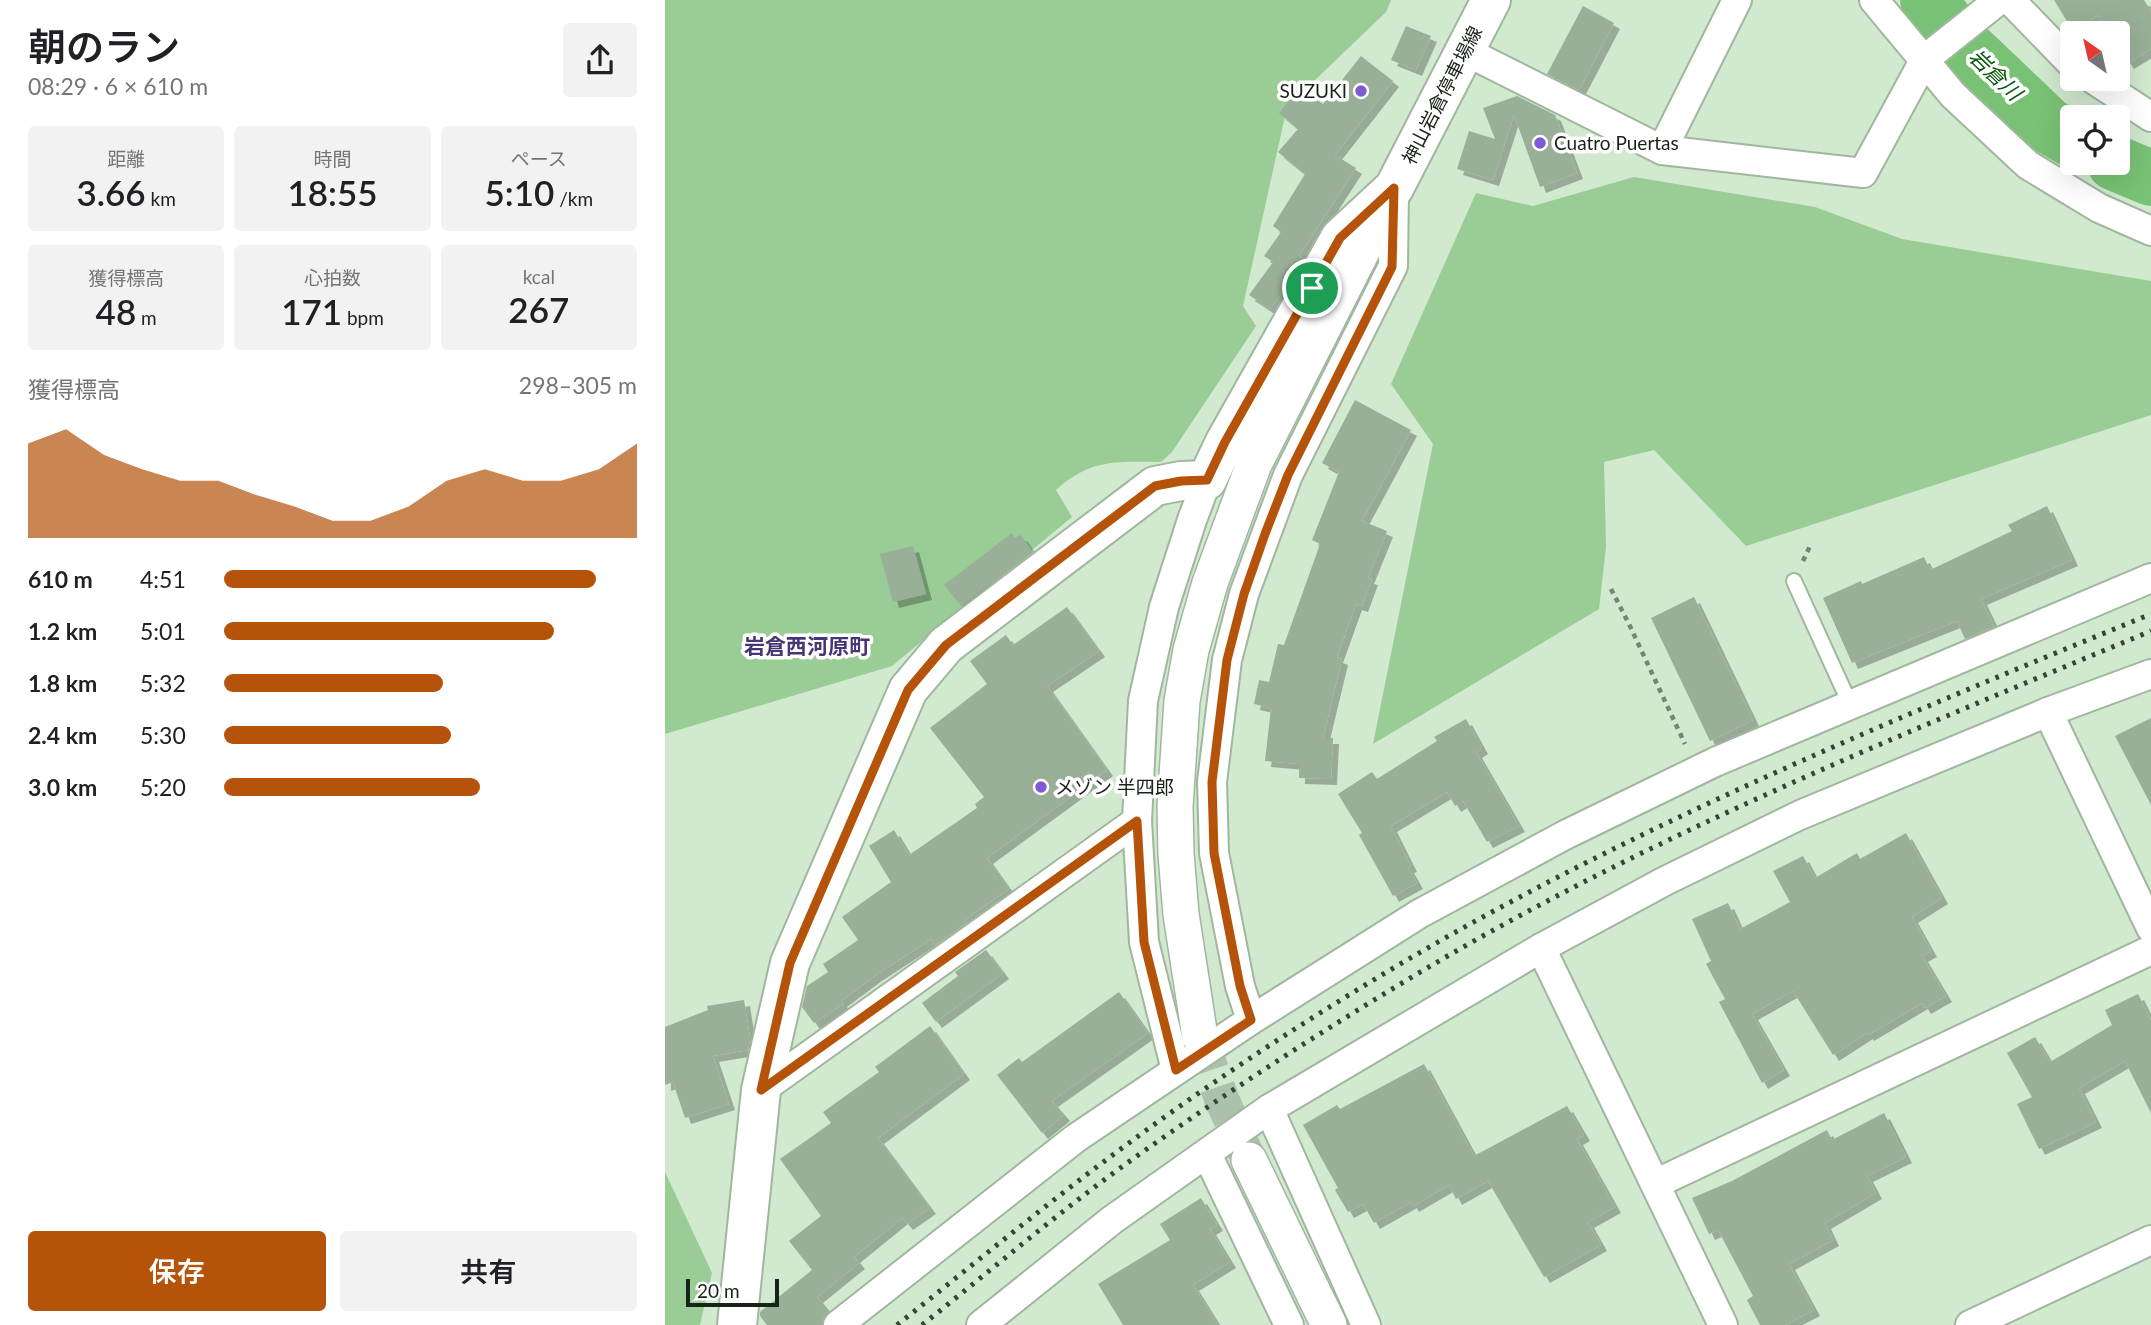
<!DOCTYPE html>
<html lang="ja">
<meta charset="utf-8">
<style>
:root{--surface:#fff;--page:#f2f2f2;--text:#202124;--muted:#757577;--accent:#b45309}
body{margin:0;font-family:Lato,"Noto Sans JP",sans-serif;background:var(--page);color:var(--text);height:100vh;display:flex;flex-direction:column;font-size:26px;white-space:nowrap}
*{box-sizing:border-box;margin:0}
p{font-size:23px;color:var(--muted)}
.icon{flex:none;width:38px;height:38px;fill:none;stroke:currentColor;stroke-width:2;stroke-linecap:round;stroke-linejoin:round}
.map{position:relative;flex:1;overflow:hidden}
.details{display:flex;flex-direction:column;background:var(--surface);width:665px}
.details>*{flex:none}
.needle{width:46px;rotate:326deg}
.fabs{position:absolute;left:1395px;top:21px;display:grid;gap:14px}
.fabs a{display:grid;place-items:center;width:70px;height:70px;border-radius:7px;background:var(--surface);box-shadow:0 7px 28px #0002;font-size:35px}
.scale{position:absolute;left:21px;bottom:18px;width:93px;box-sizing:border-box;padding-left:7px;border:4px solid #192219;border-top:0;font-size:19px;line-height:24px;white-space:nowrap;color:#192219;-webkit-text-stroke:5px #fff;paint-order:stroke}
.pin{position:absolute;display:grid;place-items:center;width:60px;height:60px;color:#fff;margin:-30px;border:4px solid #fff;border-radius:50%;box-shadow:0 2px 7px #0007}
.round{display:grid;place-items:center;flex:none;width:74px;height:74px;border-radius:7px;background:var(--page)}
.summary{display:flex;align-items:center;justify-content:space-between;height:119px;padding:0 28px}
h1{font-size:38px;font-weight:600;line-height:52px}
.stats{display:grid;grid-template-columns:repeat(3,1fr);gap:10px;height:119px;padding:7px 28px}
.stats div{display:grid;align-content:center;border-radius:7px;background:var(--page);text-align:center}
.stats b{font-size:35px;font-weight:600}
.stats small{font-size:19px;font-weight:400}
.stats p{font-size:19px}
.chart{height:196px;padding:14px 28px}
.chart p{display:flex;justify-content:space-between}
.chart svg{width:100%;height:126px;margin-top:7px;fill:var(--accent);opacity:.7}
.primary-button{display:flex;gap:14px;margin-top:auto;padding:14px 28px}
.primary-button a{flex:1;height:80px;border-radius:7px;background:var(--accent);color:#fff;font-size:28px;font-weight:600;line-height:80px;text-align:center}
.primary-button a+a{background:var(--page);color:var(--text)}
ul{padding:0 28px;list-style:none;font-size:23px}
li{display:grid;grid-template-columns:112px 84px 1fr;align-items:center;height:52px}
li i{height:18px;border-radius:9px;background:var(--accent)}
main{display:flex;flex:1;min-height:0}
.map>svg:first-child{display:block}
.green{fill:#9acc96}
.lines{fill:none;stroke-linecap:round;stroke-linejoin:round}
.river{stroke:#79c275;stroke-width:56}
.building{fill:#99af97;filter:url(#shadow)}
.tertiary-tunnel{stroke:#acc1ab;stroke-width:35;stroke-dasharray:35 18;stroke-linecap:butt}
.service-casing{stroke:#a0b79e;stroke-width:18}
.minor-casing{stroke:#a0b79e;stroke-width:32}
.tertiary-casing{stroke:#a0b79e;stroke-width:38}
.secondary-casing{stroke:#a0b79e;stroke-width:42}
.path{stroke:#748573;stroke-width:4.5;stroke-dasharray:5 5;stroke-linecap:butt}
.service{stroke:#fff;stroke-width:14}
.minor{stroke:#fff;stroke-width:28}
.tertiary{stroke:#fff;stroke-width:35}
.secondary{stroke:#fff;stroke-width:38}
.rail{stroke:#384337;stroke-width:5;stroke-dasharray:3.5 7;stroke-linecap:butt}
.route-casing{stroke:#fff;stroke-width:14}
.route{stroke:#b45309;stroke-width:9}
.poi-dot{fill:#7e5bd5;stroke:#fff;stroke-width:2.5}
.labels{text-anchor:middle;stroke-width:7;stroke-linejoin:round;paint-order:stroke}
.poi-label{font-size:19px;fill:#192219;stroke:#fff;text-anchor:start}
.street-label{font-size:19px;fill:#192219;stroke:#fff}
.water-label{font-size:21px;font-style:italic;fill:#09580c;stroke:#fff}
.neighbourhood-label{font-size:21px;font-weight:bold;fill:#463673;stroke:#fff}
</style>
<main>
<section class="details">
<div class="summary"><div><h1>朝のラン</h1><p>08:29 · 6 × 610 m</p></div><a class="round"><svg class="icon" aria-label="share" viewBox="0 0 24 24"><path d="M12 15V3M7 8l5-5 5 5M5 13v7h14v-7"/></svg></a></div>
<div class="stats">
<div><p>距離</p><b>3.66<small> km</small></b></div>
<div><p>時間</p><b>18:55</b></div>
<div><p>ペース</p><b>5:10<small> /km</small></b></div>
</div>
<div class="stats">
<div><p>獲得標高</p><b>48<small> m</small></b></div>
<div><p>心拍数</p><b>171<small> bpm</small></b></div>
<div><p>kcal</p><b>267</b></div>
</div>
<div class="chart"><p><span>獲得標高</span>298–305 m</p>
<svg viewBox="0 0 160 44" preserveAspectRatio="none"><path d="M0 44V11L10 6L20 15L30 20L40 24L50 24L60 29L70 33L80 38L90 38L100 33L110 24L120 20L130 24L140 24L150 20L160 11V44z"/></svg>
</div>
<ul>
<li><b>610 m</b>4:51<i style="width:90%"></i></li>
<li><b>1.2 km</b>5:01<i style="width:80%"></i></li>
<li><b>1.8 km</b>5:32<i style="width:53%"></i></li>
<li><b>2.4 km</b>5:30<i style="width:55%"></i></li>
<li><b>3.0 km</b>5:20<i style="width:62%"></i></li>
</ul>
<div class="primary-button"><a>保存</a><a>共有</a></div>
</section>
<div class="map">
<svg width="1486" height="1325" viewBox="0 0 1486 1325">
<defs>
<filter id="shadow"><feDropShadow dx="6" dy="6" stdDeviation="0" flood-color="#0004"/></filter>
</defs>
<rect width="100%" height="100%" fill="#d1e9cf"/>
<g class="green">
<path d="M 0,0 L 726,0 L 721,12 L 622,107 L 578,306 L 591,326 L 507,452 L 496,462 C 452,462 427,458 391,490 L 407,517 L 227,666 L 0,734 Z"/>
<path d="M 969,177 L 1150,207 L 1237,239 L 1486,281 L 1486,415 L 1081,546 L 989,450 L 939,462 L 941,547 L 934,609 L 708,744 L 768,444 L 726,384 L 811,193 L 868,206 Z"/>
<path d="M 0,1172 L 47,1273 L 35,1325 L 0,1325 Z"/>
</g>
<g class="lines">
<g class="river">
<path d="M 1263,0 L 1302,48 L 1384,126 L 1407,139"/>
<path d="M 1450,163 L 1486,178"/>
</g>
</g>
<g class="building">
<path d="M 1389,0 L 1479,0 L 1486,11 L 1486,49 L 1463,63 L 1452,46 L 1452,33 L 1445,33 L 1433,15 L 1408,31 Z"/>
<path d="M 918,6 L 949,23 L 914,90 L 882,74 Z"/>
<path d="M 741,26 L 766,36 L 751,70 L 726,60 Z"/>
<path d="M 696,56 L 728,81 L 670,155 L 691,168 L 634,256 L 638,259 L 627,279 L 605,309 L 584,295 L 608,262 L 599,256 L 616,232 L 608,226 L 640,174 L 613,152 L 633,129 L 614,113 L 636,86 L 658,104 Z"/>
<path d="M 852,96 L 890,115 L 912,173 L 875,187 L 849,115 L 828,180 L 792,169 L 804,131 L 830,139 L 818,108 Z"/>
<path d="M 690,400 L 746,430 L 697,521 L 722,531 L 703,578 L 707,579 L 697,606 L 691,604 L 672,657 L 677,659 L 658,738 L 668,738 L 666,779 L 634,778 L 634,764 L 600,761 L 606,708 L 589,704 L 594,680 L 604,682 L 613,644 L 619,645 L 655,544 L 647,540 L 674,472 L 657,463 Z"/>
<path d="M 1382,506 L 1407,560 L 1316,599 L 1329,626 L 1300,639 L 1292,621 L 1187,663 L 1158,598 L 1196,581 L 1197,584 L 1259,557 L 1265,570 L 1347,531 L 1343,525 Z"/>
<path d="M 347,533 L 349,538 L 356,535 L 368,552 L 296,606 L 279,585 Z"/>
<path d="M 248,546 L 261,594 L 228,602 L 215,554 Z"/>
<path d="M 1029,597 L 1088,720 L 1045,741 L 986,618 Z"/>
<path d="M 402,607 L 434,651 L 382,686 L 442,770 L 322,858 L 344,889 L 299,920 L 301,923 L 270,945 L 266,939 L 211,975 L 176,1001 L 178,1004 L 149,1023 L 137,1007 L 142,986 L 163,972 L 158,964 L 193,940 L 177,917 L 226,882 L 204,846 L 229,830 L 244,855 L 312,808 L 310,804 L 319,797 L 265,728 L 322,684 L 305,661 L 341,635 L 348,645 Z"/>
<path d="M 1486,718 L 1486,805 L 1450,736 Z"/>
<path d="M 801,719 L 817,748 L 811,752 L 854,826 L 822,842 L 798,801 L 790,806 L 782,792 L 726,826 L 746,866 L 743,867 L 752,883 L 728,896 L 694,835 L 697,833 L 673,794 L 707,772 L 712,779 L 772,741 L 769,737 Z"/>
<path d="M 1241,833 L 1277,898 L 1247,917 L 1266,951 L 1257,956 L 1281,996 L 1260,1008 L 1257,1003 L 1203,1035 L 1202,1033 L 1168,1055 L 1128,991 L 1087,1014 L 1119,1070 L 1097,1083 L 1054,1002 L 1060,999 L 1041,964 L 1046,961 L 1027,919 L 1063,903 L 1075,929 L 1125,902 L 1108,871 L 1138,856 L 1150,878 L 1192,853 L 1195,859 Z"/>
<path d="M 321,950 L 338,973 L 271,1022 L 257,1003 L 293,976 L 290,972 Z"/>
<path d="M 454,992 L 483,1033 L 387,1101 L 399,1115 L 377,1133 L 332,1075 L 354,1058 L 357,1062 Z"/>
<path d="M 1473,994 L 1486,1020 L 1486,1113 L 1460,1061 L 1414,1088 L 1431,1122 L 1374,1149 L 1352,1104 L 1367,1097 L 1342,1053 L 1370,1037 L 1385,1062 L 1447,1025 L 1440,1010 Z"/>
<path d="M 79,1000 L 85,1038 L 83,1050 L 48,1056 L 64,1104 L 20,1118 L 8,1082 L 0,1085 L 0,1027 L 43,1010 L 42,1006 Z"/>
<path d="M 265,1026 L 299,1074 L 213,1138 L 265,1208 L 242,1224 L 237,1218 L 189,1257 L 194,1263 L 152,1297 L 164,1311 L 158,1318 L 157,1325 L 102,1325 L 95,1316 L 95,1312 L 147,1270 L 124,1241 L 156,1216 L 115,1159 L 166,1123 L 158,1112 L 214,1072 L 210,1067 Z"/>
<path d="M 759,1064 L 809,1156 L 902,1106 L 919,1135 L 912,1139 L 950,1207 L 923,1222 L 936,1245 L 879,1277 L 823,1181 L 791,1199 L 784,1185 L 748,1206 L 746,1202 L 709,1223 L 698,1204 L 683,1212 L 670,1190 L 673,1188 L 638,1125 L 672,1105 L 675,1109 Z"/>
<path d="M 1219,1113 L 1241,1157 L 1202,1176 L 1211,1193 L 1160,1223 L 1168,1240 L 1124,1264 L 1149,1310 L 1120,1325 L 1095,1325 L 1082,1300 L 1088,1296 L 1053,1230 L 1044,1234 L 1027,1198 L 1067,1181 L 1162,1130 L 1167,1140 Z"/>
<path d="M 536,1198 L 552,1225 L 545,1229 L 565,1262 L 528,1285 L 553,1325 L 458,1325 L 433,1284 L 505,1240 L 495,1224 Z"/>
</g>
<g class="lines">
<path class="tertiary-tunnel" d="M 535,1037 L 557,1100 L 584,1160"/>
<g class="service-casing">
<path id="service" d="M 1129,581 L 1185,704"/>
</g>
<g class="minor-casing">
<g id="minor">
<path d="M 1209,0 L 1288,95 L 1363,165 L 1434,208 L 1486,231"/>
<path d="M 1345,0 L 1407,64"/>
<path d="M 800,51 L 997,150 L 1198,173 L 1260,59 L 1334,0"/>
<path d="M 1428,79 L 1486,117"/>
<path d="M 997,150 L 1072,0"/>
<path d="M 1383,712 L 1486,928"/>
<path d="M 876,948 L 1058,1325"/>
<path d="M 586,1020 L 575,986 L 549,853 L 547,782 L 562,660 L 579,594 L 623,475 L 728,266 L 729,191"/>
<path d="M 511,1070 L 479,942 L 472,821 L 478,701 L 499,607 L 527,520 L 542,480"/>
<path d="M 96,1090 L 472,821"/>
<path d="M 604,1109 L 701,1325"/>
<path d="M 542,1154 L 624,1325"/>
<path d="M 990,1184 L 1486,950"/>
<path d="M 173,1325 L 411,1138 L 586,1020 L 754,914 L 900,835 L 1050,762 L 1486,578"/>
<path d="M 316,1325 L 447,1220 L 604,1109 L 876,948 L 1000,881 L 1135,815 L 1383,712 L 1486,674"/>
<path d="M 1305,1325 L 1486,1240"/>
</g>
</g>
<g class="tertiary-casing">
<g id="tertiary">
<path d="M 535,1037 L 516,914 L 511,854 L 510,806 L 517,701 L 526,650 L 545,583 L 589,464 L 726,194"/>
<path d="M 584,1160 L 664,1325"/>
</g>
</g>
<g class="secondary-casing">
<path id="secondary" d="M 72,1325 L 96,1090 L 125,963 L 243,690 L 281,645 L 490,486 L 516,481 L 542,480 L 560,442 L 675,238 L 729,188 L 826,0"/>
</g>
<g class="path">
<path d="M 1138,561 L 1145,546"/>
<path d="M 946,589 L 964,624 L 1020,744"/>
</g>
<use href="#service" class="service"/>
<use href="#minor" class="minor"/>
<use href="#tertiary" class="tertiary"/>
<use href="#secondary" class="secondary"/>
<g class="rail">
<path d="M 232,1325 C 304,1268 375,1209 449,1154 C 544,1083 645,1017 747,957 C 982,820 1234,717 1486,614"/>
<path d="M 257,1325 C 324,1272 389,1216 458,1166 C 554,1097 655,1032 757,971 C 988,834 1238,734 1486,631"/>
</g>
</g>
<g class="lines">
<g class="route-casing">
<path id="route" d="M 729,188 L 727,267 L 623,475 L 600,534 L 579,594 L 562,660 L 547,782 L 549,853 L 575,986 L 586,1020 L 511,1070 L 479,942 L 472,821 L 96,1090 L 125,963 L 243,690 L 281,645 L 490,486 L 516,481 L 542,480 L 560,442 L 675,238 Z"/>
</g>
<use href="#route" class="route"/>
</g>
<g class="poi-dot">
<circle cx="696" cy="91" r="7"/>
<circle cx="875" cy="143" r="7"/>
<circle cx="376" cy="787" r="7"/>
</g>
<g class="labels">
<g class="poi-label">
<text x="682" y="98" text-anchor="end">SUZUKI</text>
<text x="889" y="150">Cuatro Puertas</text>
<text x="390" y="794">メゾン 半四郎</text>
</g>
<g class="street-label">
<text transform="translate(777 95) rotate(-63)" y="7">神山岩倉停車場線</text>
</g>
<g class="water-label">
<text transform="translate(1330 75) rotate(44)" y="7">岩倉川</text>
</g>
<g class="neighbourhood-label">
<text x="142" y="654">岩倉西河原町</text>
</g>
</g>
</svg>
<div class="fabs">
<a><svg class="needle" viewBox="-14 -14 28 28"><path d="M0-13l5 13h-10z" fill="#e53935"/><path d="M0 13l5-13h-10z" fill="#757577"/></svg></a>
<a><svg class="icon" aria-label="locate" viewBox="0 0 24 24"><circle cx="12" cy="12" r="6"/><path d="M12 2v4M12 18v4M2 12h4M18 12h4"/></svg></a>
</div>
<div class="scale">20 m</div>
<div class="pin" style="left:647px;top:288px;background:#1e9e55"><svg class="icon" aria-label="arrive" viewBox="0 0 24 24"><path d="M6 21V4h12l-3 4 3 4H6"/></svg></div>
</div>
</main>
